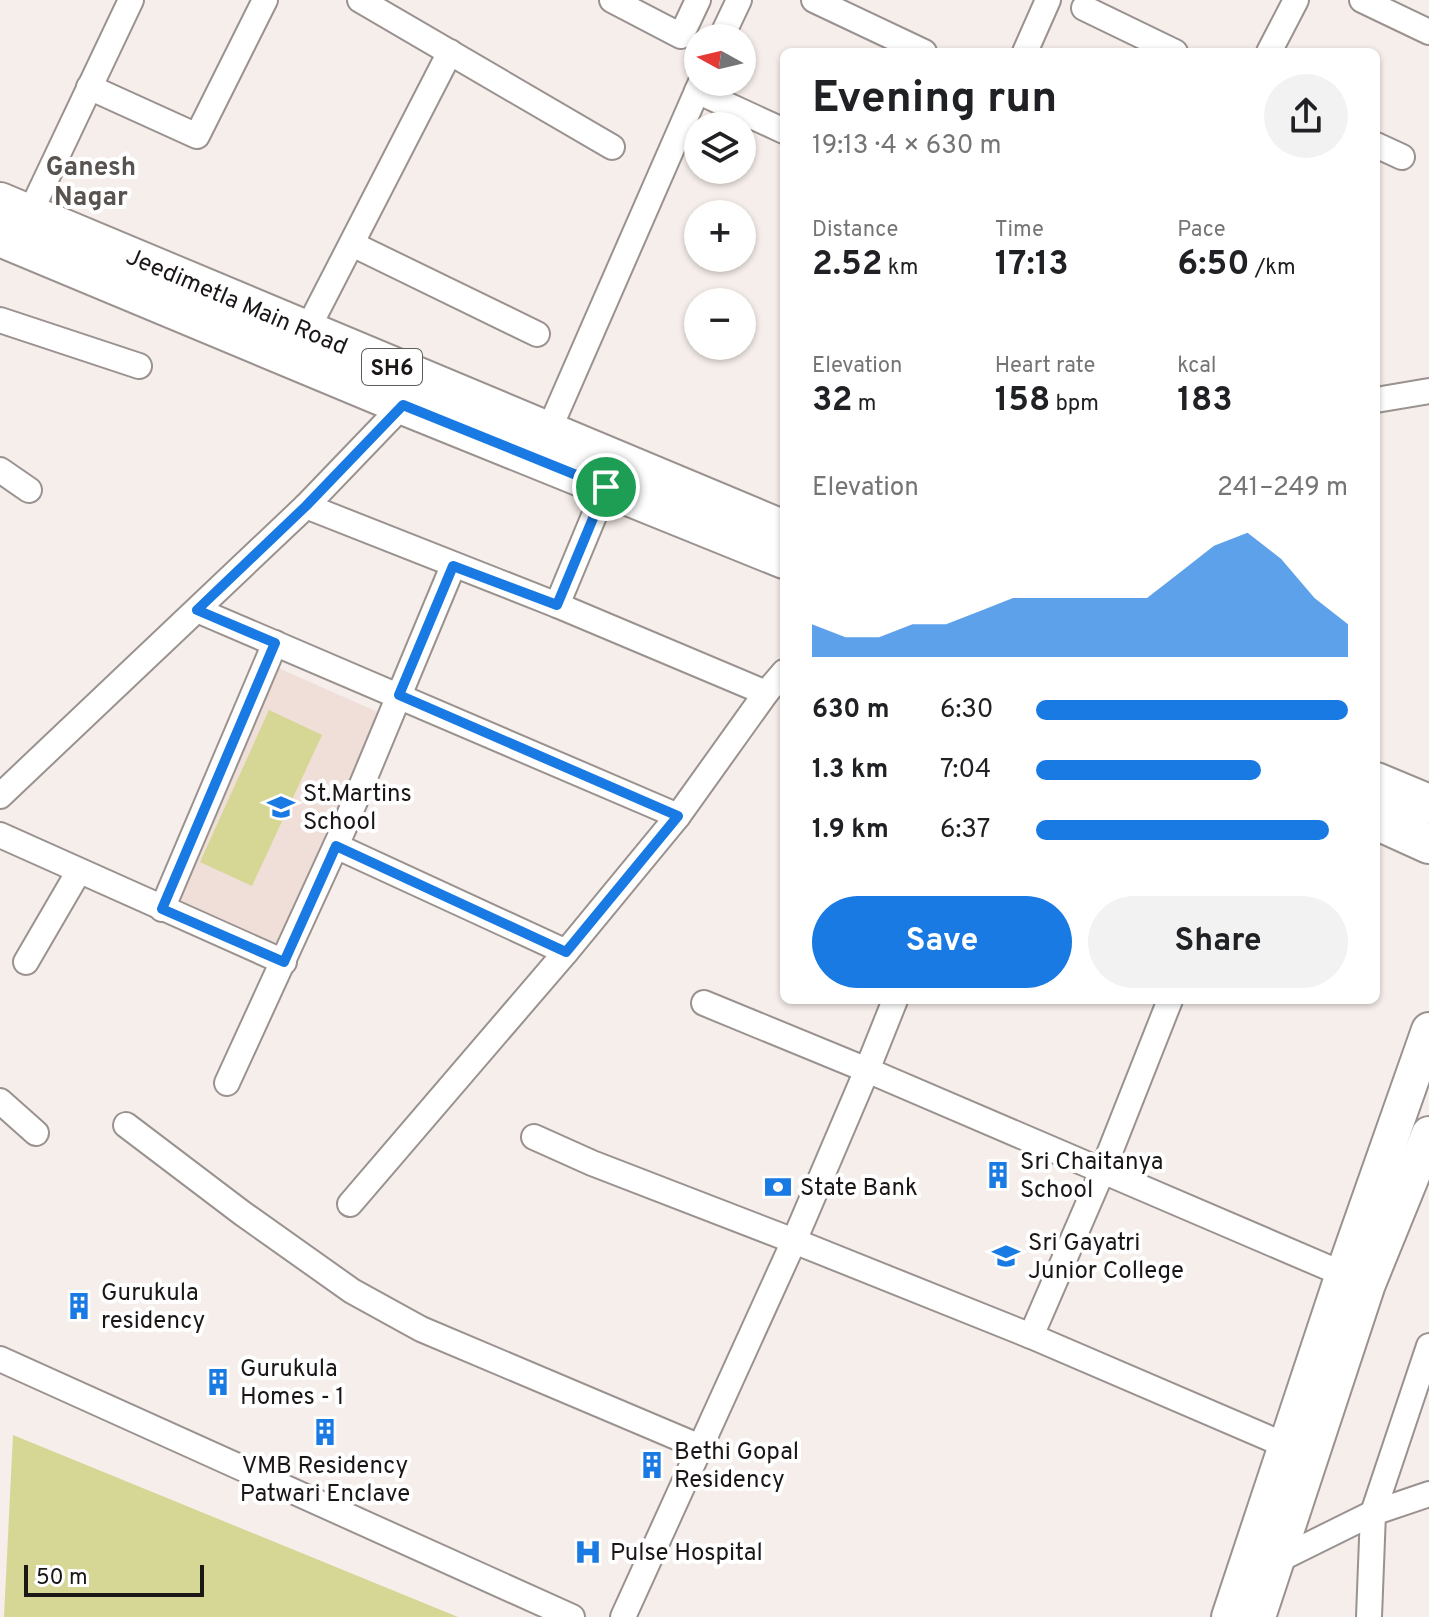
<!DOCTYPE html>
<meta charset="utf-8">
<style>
:root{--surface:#fff;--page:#f2f2f2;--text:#202124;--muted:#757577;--accent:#1a7ae3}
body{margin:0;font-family:Overpass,sans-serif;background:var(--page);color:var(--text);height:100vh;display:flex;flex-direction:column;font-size:30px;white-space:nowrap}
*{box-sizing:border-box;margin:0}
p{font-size:26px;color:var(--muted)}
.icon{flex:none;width:44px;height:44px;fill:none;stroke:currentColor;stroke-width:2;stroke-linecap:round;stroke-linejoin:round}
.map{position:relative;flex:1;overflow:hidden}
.details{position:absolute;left:780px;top:48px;width:600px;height:956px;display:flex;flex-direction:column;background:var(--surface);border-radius:12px;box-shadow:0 2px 6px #0004}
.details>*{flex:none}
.needle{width:52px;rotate:278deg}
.fabs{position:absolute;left:684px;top:24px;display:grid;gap:16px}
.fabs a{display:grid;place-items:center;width:72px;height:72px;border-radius:50%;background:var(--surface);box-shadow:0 2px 6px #0004;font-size:40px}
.scale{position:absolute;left:24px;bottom:20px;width:180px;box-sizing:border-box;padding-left:8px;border:4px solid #1a1716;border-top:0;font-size:22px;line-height:28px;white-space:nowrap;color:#1a1716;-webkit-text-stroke:6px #fff;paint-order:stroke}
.pin{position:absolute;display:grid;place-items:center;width:68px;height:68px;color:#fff;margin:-34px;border:4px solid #fff;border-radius:50%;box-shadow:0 2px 8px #0007}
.round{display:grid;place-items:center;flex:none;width:84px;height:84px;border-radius:42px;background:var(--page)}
.head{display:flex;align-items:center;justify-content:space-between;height:136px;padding:0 32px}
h1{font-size:44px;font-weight:700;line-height:60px}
.metrics{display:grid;grid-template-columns:repeat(3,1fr);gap:12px;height:136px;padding:8px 32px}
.metrics div{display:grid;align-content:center}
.metrics b{font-size:34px;font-weight:700}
.metrics small{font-size:22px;font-weight:400}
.metrics p{font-size:22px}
.chart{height:224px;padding:16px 32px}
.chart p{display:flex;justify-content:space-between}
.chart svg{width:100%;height:144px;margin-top:8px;fill:var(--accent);opacity:.7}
.primary-button{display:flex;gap:16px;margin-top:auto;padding:16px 32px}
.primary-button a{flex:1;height:92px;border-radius:48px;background:var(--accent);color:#fff;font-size:32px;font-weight:700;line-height:92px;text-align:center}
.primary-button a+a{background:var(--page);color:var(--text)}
ul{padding:0 32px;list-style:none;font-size:26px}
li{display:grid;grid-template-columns:128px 96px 1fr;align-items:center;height:60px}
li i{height:20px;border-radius:10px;background:var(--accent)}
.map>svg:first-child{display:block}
.built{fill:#efdfd8}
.green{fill:#d6d695}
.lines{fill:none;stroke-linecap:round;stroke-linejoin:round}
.street-casing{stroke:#9a928f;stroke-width:28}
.secondary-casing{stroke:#9a928f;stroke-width:38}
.primary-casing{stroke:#9a928f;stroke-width:42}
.street{stroke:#fff;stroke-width:24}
.secondary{stroke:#fff;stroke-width:34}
.primary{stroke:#fff;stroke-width:38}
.route-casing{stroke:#fff;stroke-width:16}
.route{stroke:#1a7ae3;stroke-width:10}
.labels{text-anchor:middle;stroke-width:8;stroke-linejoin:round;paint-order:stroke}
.shield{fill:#fff;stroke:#5f5d5c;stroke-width:2}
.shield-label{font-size:22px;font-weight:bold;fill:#1a1716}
.street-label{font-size:24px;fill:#1a1716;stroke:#fff}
.poi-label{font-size:24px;fill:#1a1716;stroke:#fff;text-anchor:start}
.neighbourhood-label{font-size:26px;font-weight:bold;fill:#595350;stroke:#fff}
</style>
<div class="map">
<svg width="1429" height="1617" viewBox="0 0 1429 1617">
<rect width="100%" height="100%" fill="#f6eeea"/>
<path class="built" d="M 276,667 L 387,716 L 286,947 L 175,898 Z"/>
<g class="green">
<path d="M 269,710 L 322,735 L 252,886 L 200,862 Z"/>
<path d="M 13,1435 L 458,1617 L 4,1617 Z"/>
</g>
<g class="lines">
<g class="street-casing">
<g id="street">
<path d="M 360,0 L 612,147"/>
<path d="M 612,0 L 681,36 L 698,0"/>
<path d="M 814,0 L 924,52"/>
<path d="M 1362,0 L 1429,32"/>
<path d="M 1084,8 L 1175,52"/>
<path d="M 721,38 L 739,0"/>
<path d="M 1025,52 L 1048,0"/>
<path d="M 1269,52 L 1296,0"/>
<path d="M 89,87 L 197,136 L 265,0"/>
<path d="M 697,91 L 784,131"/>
<path d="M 1376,145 L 1402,157"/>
<path d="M 30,213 L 131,0"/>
<path d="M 352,244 L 537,334"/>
<path d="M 0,320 L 139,366"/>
<path d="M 306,332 L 450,52"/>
<path d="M 1376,400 L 1429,391"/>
<path d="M 548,432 L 701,82"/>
<path d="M 0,470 L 29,490"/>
<path d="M 306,506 L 557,605 L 766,693 L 678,816 L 566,952 L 350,1204"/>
<path d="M 557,605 L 606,487"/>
<path d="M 197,610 L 678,816"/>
<path d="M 766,693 L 784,672"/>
<path d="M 0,796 L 306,506 L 403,405"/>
<path d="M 0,835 L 284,962"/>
<path d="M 336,846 L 566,952"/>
<path d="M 162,909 L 275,643"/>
<path d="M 26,962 L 79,871"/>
<path d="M 704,1003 L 867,1070 L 895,1000"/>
<path d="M 227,1083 L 343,830 L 453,566"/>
<path d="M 0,1101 L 36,1133"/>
<path d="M 126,1125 L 242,1213 L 352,1291 L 421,1329 L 700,1447"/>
<path d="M 534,1137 L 592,1163 L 794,1241 L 623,1617"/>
<path d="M 1031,1336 L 1102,1172 L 1170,1000"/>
<path d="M 0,1359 L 572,1617"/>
<path d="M 1287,1446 L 1031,1336 L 794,1241 L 867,1070 L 1343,1274"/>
<path d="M 1278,1560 L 1373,1513 L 1429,1494"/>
<path d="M 1369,1617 L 1373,1513 L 1429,1346"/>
</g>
</g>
<g class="secondary-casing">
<g id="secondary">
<path d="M 1229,1617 L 1343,1274 L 1429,1030"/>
<path d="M 1258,1617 L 1368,1284 L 1429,1134"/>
</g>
</g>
<g class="primary-casing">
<g id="primary">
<path d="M 0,202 L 784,530"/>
<path d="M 0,237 L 403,405 L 784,559"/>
<path d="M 1376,782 L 1429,804"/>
<path d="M 1376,820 L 1429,844"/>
</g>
</g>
<use href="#street" class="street"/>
<use href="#secondary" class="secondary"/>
<use href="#primary" class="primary"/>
</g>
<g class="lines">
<g class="route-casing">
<path id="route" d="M 403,405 L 606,487 L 557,605 L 453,566 L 399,695 L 678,816 L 566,952 L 336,846 L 284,962 L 162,909 L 275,643 L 197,610 L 306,506 Z"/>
</g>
<use href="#route" class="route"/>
</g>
<defs>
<g id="school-bare" transform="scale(2.16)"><path d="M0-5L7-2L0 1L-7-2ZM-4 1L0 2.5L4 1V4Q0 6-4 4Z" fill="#1a7ae3" stroke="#fff" stroke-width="2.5" paint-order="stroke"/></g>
<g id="building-bare" transform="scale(2.16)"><path d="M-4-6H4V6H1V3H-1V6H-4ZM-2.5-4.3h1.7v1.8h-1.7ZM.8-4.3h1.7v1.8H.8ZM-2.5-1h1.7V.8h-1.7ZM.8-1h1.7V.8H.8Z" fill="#1a7ae3" stroke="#fff" stroke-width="2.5" paint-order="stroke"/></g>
<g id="bank-bare" transform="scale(2.16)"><path d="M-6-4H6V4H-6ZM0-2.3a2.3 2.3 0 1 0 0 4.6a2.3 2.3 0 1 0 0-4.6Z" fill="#1a7ae3" stroke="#fff" stroke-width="2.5" paint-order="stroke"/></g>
<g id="university-bare" transform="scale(2.16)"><path d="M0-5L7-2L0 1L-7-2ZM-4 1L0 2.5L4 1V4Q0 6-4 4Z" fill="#1a7ae3" stroke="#fff" stroke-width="2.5" paint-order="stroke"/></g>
<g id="hospital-bare" transform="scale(2.16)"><path d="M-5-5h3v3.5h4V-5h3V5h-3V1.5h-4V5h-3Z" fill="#1a7ae3" stroke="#fff" stroke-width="2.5" paint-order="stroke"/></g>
</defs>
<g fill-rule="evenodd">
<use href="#school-bare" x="281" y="807"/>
<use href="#building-bare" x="998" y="1175"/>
<use href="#bank-bare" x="778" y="1187"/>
<use href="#university-bare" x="1006" y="1256"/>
<use href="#building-bare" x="79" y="1306"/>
<use href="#building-bare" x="218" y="1382"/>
<use href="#building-bare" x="325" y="1432"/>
<use href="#building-bare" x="652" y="1465"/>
<use href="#hospital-bare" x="588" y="1552"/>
</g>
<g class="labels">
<rect class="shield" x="362" y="349" width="60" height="36" rx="6"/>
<g class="shield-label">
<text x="392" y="375">SH6</text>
</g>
<g class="street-label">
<text transform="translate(237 301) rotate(23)" y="8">Jeedimetla Main Road</text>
</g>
<g class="poi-label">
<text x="303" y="801">St.Martins<tspan x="303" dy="28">School</tspan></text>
<text x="1020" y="1169">Sri Chaitanya<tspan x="1020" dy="28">School</tspan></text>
<text x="800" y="1195">State Bank</text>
<text x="1028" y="1250">Sri Gayatri<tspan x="1028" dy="28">Junior College</tspan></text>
<text x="101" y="1300">Gurukula<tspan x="101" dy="28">residency</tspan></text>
<text x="240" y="1376">Gurukula<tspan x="240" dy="28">Homes - 1</tspan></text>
<text x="674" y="1459">Bethi Gopal<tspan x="674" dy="28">Residency</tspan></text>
<text x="325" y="1473" text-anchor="middle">VMB Residency<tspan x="325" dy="28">Patwari Enclave</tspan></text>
<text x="610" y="1560">Pulse Hospital</text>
</g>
<g class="neighbourhood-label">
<text x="91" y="175">Ganesh<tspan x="91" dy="30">Nagar</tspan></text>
</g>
</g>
</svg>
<div class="fabs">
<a><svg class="needle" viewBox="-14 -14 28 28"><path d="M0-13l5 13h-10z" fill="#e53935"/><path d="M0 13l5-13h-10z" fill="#757577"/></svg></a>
<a><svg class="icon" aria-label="layers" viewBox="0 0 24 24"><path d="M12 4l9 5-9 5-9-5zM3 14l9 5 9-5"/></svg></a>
<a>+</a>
<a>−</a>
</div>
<div class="scale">50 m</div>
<div class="pin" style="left:606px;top:487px;background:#1e9e55"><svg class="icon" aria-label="arrive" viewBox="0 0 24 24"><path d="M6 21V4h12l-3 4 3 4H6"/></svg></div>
<section class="details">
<div class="head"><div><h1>Evening run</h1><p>19:13 · 4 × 630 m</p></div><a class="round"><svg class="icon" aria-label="share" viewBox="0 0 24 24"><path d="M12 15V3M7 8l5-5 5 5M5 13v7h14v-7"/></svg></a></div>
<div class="metrics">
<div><p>Distance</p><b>2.52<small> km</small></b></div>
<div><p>Time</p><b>17:13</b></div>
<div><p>Pace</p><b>6:50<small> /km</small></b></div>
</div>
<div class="metrics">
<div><p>Elevation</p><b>32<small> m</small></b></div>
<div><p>Heart rate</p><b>158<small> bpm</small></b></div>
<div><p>kcal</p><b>183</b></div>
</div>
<div class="chart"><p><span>Elevation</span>241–249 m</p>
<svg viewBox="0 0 160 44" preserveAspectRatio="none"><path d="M0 44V34L10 38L20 38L30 34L40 34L50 30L60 26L70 26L80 26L90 26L100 26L110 18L120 10L130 6L140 14L150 26L160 34V44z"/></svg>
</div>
<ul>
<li><b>630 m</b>6:30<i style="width:100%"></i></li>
<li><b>1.3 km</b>7:04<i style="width:72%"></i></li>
<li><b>1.9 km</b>6:37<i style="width:94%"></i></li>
</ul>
<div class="primary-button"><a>Save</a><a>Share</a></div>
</section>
</div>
